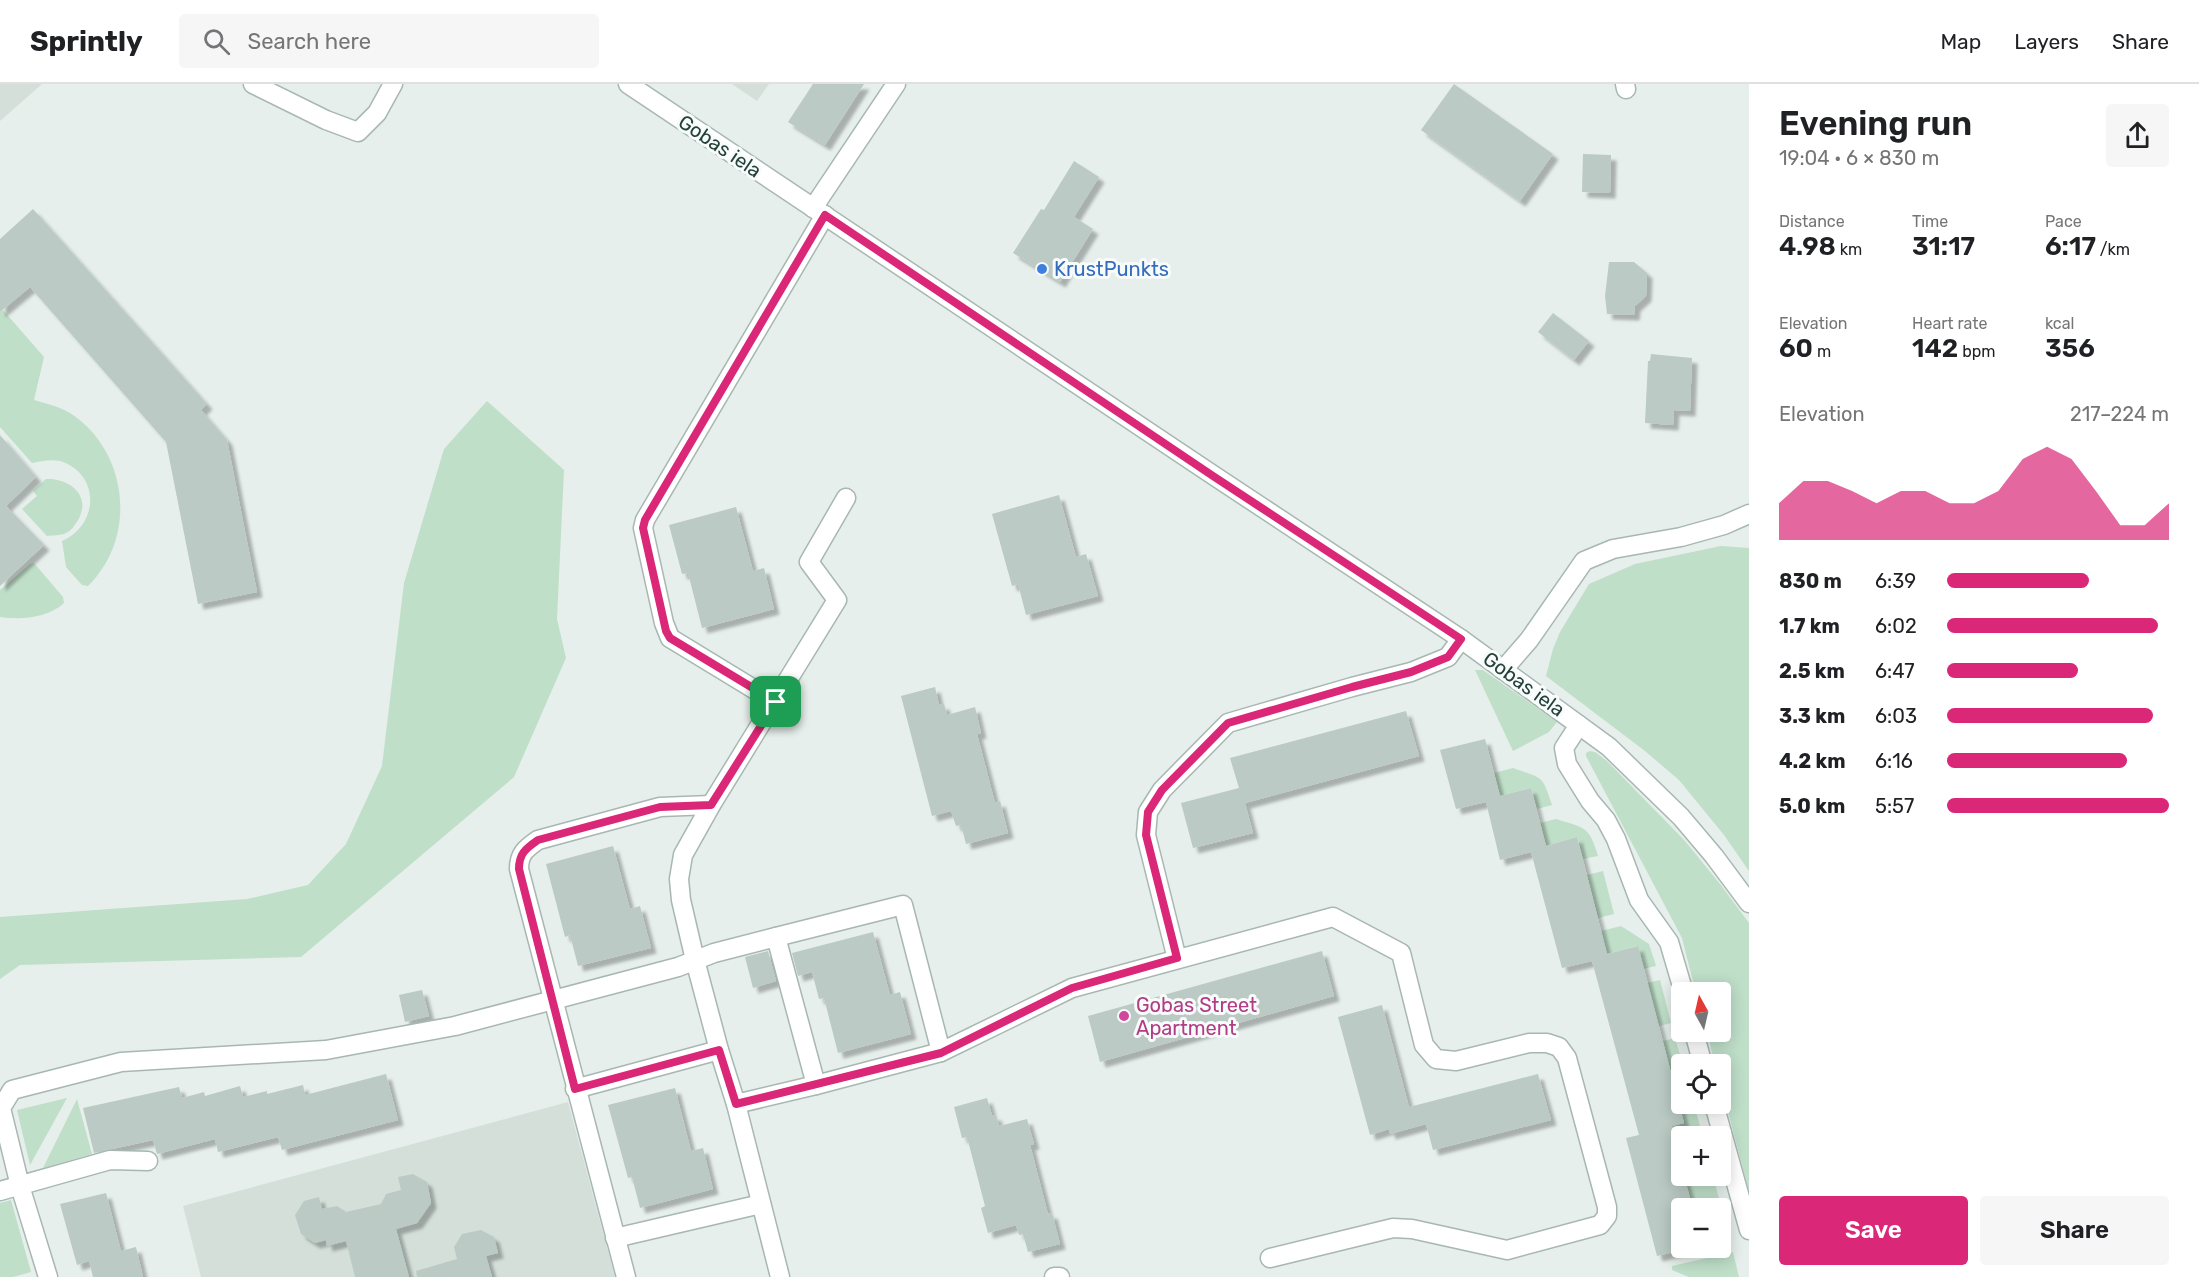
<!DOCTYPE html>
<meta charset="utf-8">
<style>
:root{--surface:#fff;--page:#f6f6f6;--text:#202124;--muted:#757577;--line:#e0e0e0;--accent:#db2777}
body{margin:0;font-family:Rubik,sans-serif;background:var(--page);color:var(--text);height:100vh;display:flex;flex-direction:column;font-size:22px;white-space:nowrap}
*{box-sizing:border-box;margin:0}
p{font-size:20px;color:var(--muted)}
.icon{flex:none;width:33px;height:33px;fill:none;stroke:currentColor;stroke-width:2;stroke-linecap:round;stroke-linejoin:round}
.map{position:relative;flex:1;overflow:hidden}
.panel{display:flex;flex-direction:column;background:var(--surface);width:450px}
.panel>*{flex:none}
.needle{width:39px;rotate:352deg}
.controls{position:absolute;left:1671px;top:898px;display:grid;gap:12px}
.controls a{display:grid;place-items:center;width:60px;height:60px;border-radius:6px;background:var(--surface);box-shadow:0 3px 15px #0003;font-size:30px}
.pin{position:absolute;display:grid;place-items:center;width:51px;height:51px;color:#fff;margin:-26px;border-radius:12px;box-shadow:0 3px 9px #0006}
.round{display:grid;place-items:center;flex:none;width:63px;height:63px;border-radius:6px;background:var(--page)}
.headline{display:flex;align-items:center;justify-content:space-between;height:102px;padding:0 30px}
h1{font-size:33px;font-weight:600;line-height:45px}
.stats{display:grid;grid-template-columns:repeat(3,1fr);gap:9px;height:102px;padding:6px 30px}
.stats div{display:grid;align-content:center}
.stats b{font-size:26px;font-weight:600}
.stats small{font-size:16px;font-weight:400}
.stats p{font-size:16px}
.chart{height:168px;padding:12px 30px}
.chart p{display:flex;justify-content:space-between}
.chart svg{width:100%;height:108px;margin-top:6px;fill:var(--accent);opacity:.7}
.action{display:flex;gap:12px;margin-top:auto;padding:12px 30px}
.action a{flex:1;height:69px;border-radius:6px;background:var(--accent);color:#fff;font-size:24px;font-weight:600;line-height:69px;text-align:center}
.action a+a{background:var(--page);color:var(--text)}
ul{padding:0 30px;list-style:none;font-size:20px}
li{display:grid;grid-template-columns:96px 72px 1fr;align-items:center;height:45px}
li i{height:15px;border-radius:8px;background:var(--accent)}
header{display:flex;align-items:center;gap:36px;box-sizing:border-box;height:84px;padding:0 30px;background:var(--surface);border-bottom:2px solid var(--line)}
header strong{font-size:28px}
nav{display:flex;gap:33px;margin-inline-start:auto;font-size:21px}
.search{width:420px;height:54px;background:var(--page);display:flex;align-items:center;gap:15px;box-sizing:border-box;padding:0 21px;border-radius:6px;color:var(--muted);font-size:22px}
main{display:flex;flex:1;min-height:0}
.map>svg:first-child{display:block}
.built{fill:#d4dfda}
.green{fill:#bfdfc9}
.building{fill:#bbcac4;filter:url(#shadow)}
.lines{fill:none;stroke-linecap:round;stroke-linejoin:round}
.street-casing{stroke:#a8b7b3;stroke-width:21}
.street{stroke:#fff;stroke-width:18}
.route-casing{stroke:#fff;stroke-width:12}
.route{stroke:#db2777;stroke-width:8}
.shop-dot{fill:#3f7fe0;stroke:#f7fbf9;stroke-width:2}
.hotel-dot{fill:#d1479c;stroke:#f7fbf9;stroke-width:2}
.labels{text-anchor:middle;stroke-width:6;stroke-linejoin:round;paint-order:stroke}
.street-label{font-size:20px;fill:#24413b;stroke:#f7fbf9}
.shop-label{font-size:20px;fill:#366cbe;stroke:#f7fbf9;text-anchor:start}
.hotel-label{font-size:20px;fill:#b23c85;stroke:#f7fbf9;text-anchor:start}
</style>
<header>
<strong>Sprintly</strong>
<div class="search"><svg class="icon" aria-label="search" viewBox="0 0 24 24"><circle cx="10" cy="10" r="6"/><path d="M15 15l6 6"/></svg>Search here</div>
<nav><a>Map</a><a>Layers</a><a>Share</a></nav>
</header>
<main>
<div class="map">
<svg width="1749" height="1193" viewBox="0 0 1749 1193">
<defs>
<filter id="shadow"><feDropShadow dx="5.5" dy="5.5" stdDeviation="1.5" flood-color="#0004"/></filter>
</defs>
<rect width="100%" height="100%" fill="#e6efeb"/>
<g class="built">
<path d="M 0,0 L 42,0 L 0,37 Z"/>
<path d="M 732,0 L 769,0 L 757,17 Z"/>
<path d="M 568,1018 L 615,1193 L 201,1193 L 183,1122 Z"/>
</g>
<g class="green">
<path d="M 3,226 L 44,273 L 34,316 C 48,320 61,323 73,331 C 129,370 137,454 88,502 L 82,501 L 66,483 L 62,457 C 99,441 101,390 60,377 C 50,375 41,377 32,379 L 0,343 L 0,228 Z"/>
<path d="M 487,317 L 564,386 L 557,535 L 566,574 L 514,693 L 301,873 L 20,881 L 0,895 L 0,833 L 247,815 L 308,801 L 346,760 L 382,682 L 404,499 L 444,365 Z"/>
<path d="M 46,395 C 70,394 92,412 78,436 C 75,441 71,447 66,449 C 60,452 53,451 47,452 L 22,425 L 37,412 L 33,407 Z"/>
<path d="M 1721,462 L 1749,464 L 1749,787 L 1724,751 L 1679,696 L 1645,667 L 1546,592 L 1553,565 L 1560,548 L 1589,500 L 1635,480 Z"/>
<path d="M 34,479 L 63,513 L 64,519 C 48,534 21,536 0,533 L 0,506 L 30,480 Z"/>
<path d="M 1475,586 L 1483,586 L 1557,638 L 1549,648 L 1513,667 Z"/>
<path d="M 1590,667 L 1595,668 L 1607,677 L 1685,757 L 1720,800 L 1749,839 L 1749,1108 L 1721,1001 L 1720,981 L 1715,981 L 1707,948 L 1720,948 L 1720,909 L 1696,909 L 1682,854 L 1586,672 L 1586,669 Z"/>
<path d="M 1513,684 C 1543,695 1542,690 1552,721 L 1537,725 L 1531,704 L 1500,712 L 1494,689 Z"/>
<path d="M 1556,735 C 1584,744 1589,741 1598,772 L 1583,775 L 1577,753 L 1546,762 L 1540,739 Z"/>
<path d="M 1603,787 L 1614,830 L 1598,834 L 1587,791 Z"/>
<path d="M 1621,842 L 1649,860 L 1656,882 L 1643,885 L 1637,862 L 1607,870 L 1601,847 Z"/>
<path d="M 1660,896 L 1671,939 L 1659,942 L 1647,899 Z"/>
<path d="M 1675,954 L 1683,981 L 1681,999 L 1674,1001 L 1663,957 Z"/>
<path d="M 67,1014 L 30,1081 L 17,1026 Z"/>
<path d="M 77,1015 L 92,1070 L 43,1084 Z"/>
<path d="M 1681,1015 L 1682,1020 L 1694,1020 L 1703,1053 L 1682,1053 L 1681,1066 L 1678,1067 L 1672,1042 L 1684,1039 L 1678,1016 Z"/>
<path d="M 1684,1092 L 1713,1092 L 1720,1118 L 1693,1125 Z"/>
<path d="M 11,1116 L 31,1188 L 13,1193 L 0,1193 L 0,1119 Z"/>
<path d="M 1733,1168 L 1739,1193 L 1689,1193 L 1672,1186 L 1672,1182 Z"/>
</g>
<g class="building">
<path d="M 813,0 L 864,0 L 825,61 L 788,38 Z"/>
<path d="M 1454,0 L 1553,70 L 1520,117 L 1421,46 Z"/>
<path d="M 1583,70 L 1611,71 L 1610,109 L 1582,108 Z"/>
<path d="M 1074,77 L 1099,93 L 1074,133 L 1093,145 L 1060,198 L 1013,169 L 1041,125 L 1044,126 Z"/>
<path d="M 33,125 L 207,320 L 201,326 L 227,356 L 257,508 L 198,520 L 166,358 L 30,203 L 0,228 L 0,155 Z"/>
<path d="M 1609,178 L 1634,178 L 1647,189 L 1646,212 L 1635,222 L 1634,231 L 1607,230 L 1605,212 Z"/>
<path d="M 1553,229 L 1589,257 L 1574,276 L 1538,248 Z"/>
<path d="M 1651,270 L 1692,274 L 1690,327 L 1674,326 L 1673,341 L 1645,339 L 1648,277 L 1650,277 Z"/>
<path d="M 0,351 L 36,393 L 6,422 L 44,461 L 0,502 Z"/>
<path d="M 1059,411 L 1076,473 L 1086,470 L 1098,512 L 1026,531 L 1018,500 L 1012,502 L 992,430 Z"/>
<path d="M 736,423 L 753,487 L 764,484 L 774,525 L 702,544 L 688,489 L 682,490 L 669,441 Z"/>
<path d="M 935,603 L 939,621 L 944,620 L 947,631 L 975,623 L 981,649 L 977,650 L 995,719 L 1000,717 L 1008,749 L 966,760 L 961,741 L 956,742 L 951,727 L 932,732 L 901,612 Z"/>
<path d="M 1406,627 L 1419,672 L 1245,719 L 1253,749 L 1193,764 L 1181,719 L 1239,704 L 1230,674 Z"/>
<path d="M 1485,655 L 1500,712 L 1531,704 L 1546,762 L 1577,753 L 1607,870 L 1638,862 L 1684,1039 L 1672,1042 L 1682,1081 L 1682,1092 L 1684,1092 L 1693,1125 L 1682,1125 L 1682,1166 L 1657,1172 L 1626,1054 L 1639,1051 L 1592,877 L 1562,884 L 1531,768 L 1500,776 L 1486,718 L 1456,725 L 1440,666 Z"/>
<path d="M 613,762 L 630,825 L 640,822 L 651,864 L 578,882 L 570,851 L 565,853 L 546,780 Z"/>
<path d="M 873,848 L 890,911 L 900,908 L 911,950 L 838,969 L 824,914 L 819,915 L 812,888 L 798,892 L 792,869 Z"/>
<path d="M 768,867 L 776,897 L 753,904 L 745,873 Z"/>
<path d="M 1322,867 L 1334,912 L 1100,978 L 1088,932 Z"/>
<path d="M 422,906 L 429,932 L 405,938 L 399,911 Z"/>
<path d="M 1382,921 L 1409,1023 L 1538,990 L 1551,1036 L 1433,1066 L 1426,1040 L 1390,1050 L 1389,1045 L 1370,1051 L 1338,933 Z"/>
<path d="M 386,990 L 398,1036 L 282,1066 L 278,1053 L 218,1068 L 215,1055 L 157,1070 L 153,1056 L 94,1069 L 83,1024 L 179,1003 L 182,1014 L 204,1008 L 205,1012 L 240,1002 L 243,1013 L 267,1007 L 267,1010 L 303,1001 L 305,1011 Z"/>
<path d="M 675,1004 L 691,1067 L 703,1064 L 713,1105 L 640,1124 L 632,1093 L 628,1094 L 608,1021 Z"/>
<path d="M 987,1014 L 992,1032 L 996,1031 L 999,1042 L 1027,1035 L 1034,1060 L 1030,1061 L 1048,1130 L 1052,1129 L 1060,1160 L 1028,1168 L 1023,1150 L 1019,1151 L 1016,1141 L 988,1149 L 981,1124 L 985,1122 L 967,1053 L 962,1054 L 954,1023 Z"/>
<path d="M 413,1090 L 427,1098 L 431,1119 L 417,1139 L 396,1145 L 409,1193 L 355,1193 L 346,1157 L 327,1162 L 326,1156 L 315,1159 L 301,1150 L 295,1131 L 304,1117 L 319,1113 L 322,1125 L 337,1122 L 346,1128 L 381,1120 L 386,1110 L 401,1106 L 398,1093 Z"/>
<path d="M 106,1109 L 121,1167 L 136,1163 L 143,1193 L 93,1193 L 89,1177 L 77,1181 L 60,1120 Z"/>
<path d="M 481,1146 L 494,1153 L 498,1169 L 486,1172 L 492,1193 L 417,1193 L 416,1187 L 457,1175 L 454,1163 L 462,1150 Z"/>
</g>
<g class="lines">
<g class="street-casing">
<g id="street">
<path d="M 253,0 L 326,36 L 358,48 L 377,29 L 393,0"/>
<path d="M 628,0 L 1213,391 L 1461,555 L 1609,663 L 1681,733 L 1714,772 L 1749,819"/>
<path d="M 1625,0 L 1626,5"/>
<path d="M 813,124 L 896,0"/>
<path d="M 1503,586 L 1529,556 L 1584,477 L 1613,465 L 1681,453 L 1724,441 L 1749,430"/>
<path d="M 775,618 L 670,554 L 664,539 L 643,444 L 645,436 L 825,131"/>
<path d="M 1579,641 L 1564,664 L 1567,680 L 1590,717 L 1606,736 L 1616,755 L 1639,816 L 1669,858 L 1684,909"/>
<path d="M 776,853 L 903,821 L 941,968"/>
<path d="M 1177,875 L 1146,751 L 1148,728 L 1162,706 L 1228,639 L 1352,603 L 1411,588 L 1448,573 L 1461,555"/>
<path d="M 1694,948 L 1703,981"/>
<path d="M 575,1005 L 719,966"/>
<path d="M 736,1020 L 816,1001"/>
<path d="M 1714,1020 L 1749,1146"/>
<path d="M 0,1107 L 110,1076 L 148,1077"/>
<path d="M 615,1154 L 761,1120"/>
<path d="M 48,1193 L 20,1102 L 1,1024 L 12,1006 L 121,978 L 326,966 L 455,942 L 678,883 L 714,869 L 776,853 L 816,1001 L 941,968 L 1072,904 L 1333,833 L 1401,869 L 1424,961 L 1436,975 L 1456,977 L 1529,959 L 1547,959 L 1559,963 L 1567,974 L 1607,1123 L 1607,1132 L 1600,1141 L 1507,1166 L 1412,1145 L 1393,1144 L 1270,1174"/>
<path d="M 626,1193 L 519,785 C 519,770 525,765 538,756 L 660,723 L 711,721"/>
<path d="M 780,1193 L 736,1020 L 719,966 L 695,876 L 681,816 L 679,795 L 683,771 L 711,721 L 837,516 L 809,478 L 846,414"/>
<path d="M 1054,1193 L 1060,1193"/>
</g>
</g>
<use href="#street" class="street"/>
</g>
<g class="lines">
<g class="route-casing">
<path id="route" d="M 825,131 L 1213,392 L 1461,555 L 1448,573 L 1411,588 L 1352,603 L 1228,639 L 1162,706 L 1148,728 L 1146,751 L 1177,874 L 1072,904 L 941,969 L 736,1020 L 719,966 L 575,1005 L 519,785 C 519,770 525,765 538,756 L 660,723 L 711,721 L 776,618 L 670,554 L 666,547 L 643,444 L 645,436 Z"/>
</g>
<use href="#route" class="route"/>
</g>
<circle class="shop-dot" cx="1042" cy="185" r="6"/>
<circle class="hotel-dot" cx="1124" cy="932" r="6"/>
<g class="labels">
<g class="street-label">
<text transform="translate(720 62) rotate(34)" y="7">Gobas iela</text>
<text transform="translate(1524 600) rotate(36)" y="7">Gobas iela</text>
</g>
<g class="shop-label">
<text x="1054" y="192">KrustPunkts</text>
</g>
<g class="hotel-label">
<text x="1136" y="928">Gobas Street<tspan x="1136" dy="23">Apartment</tspan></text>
</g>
</g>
</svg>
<div class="controls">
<a><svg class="needle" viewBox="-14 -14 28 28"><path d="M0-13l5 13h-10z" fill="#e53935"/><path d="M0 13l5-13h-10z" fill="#757577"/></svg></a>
<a><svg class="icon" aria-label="locate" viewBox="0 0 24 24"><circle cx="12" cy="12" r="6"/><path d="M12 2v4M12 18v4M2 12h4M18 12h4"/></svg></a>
<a>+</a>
<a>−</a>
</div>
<div class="pin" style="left:776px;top:618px;background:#1e9e55"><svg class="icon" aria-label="arrive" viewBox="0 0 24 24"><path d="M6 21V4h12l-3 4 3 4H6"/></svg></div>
</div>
<section class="panel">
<div class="headline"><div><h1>Evening run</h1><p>19:04 · 6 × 830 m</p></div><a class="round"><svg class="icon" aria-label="share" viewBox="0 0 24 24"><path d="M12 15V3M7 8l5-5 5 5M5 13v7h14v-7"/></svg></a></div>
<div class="stats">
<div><p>Distance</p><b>4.98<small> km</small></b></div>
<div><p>Time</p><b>31:17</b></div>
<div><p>Pace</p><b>6:17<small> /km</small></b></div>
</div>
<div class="stats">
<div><p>Elevation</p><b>60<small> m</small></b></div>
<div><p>Heart rate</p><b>142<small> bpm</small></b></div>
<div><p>kcal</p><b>356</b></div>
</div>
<div class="chart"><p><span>Elevation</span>217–224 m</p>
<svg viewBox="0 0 160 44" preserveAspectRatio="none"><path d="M0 44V29L10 20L20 20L30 24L40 29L50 24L60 24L70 29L80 29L90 24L100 11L110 6L120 11L130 24L140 38L150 38L160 29V44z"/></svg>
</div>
<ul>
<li><b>830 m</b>6:39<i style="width:64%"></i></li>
<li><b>1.7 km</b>6:02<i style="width:95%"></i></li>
<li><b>2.5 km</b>6:47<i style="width:59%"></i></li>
<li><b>3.3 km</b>6:03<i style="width:93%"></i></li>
<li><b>4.2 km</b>6:16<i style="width:81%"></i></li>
<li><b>5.0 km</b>5:57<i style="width:100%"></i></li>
</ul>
<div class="action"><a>Save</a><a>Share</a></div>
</section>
</main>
